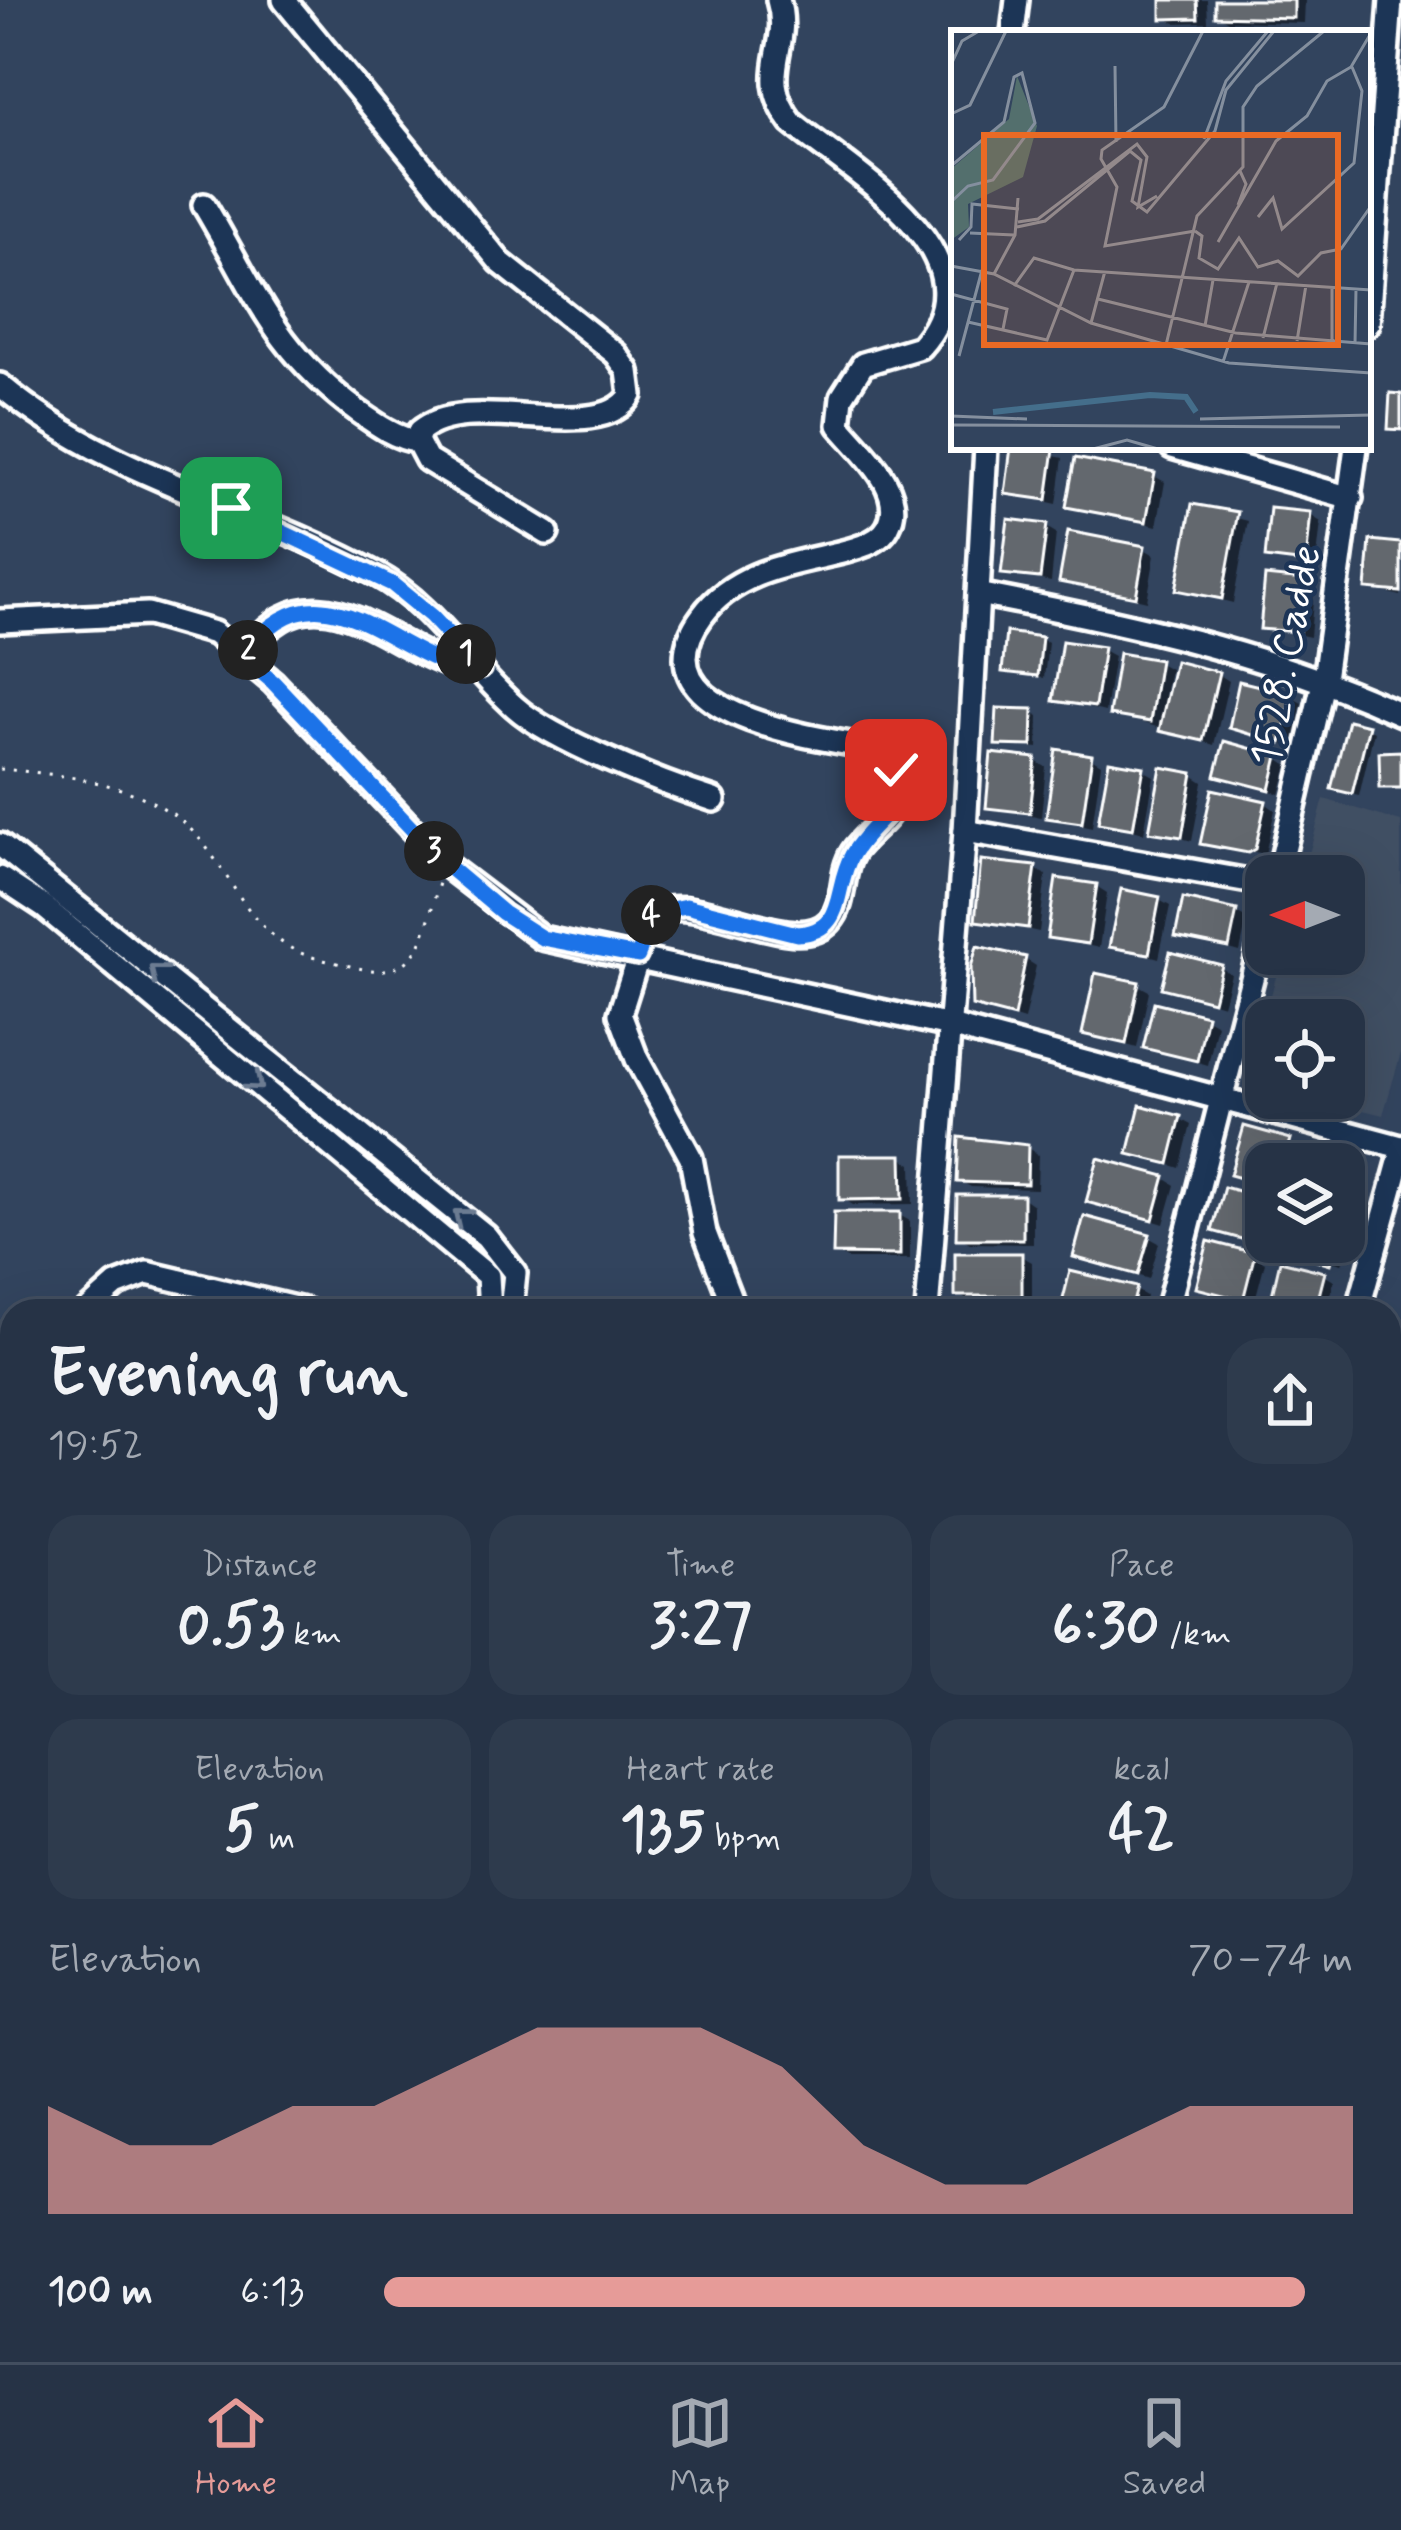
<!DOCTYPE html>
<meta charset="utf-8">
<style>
:root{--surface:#263346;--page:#2e3b4d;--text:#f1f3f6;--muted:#a4aab3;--line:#424e5f;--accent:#e69b98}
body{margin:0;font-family:Mynerve,sans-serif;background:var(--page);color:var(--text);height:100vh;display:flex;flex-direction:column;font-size:45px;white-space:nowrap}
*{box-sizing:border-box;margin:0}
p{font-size:39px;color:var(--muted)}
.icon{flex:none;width:66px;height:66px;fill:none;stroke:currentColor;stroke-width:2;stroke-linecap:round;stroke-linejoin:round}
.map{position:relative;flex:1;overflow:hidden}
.sheet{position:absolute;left:0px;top:1299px;width:1401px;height:1065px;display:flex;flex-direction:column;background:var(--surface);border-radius:36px 36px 0 0;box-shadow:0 12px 48px #0002,0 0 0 3px var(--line)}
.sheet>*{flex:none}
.needle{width:78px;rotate:270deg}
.tools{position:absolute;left:1245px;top:855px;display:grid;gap:24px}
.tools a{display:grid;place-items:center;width:120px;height:120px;border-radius:24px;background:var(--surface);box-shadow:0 12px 48px #0002,0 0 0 3px var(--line);font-size:60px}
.pin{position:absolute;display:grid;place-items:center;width:102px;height:102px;color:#fff;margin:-51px;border-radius:24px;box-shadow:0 6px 18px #0006}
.km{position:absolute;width:60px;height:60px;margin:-30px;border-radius:50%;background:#222;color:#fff;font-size:33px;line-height:60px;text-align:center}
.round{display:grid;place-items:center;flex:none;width:126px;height:126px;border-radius:36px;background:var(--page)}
.head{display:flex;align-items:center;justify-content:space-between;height:204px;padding:0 48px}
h1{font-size:66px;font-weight:700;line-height:90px}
.stats{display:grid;grid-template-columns:repeat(3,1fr);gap:18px;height:204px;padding:12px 48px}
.stats div{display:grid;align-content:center;border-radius:30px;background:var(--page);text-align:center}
.stats b{font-size:60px;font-weight:700}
.stats small{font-size:33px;font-weight:400}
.stats p{font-size:33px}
.chart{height:336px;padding:24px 48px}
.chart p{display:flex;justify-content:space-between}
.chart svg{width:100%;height:216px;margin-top:12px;fill:var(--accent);opacity:.7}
ul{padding:0 48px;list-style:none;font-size:39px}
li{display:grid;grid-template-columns:192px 144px 1fr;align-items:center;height:90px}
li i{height:30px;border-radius:15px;background:var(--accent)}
.tab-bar{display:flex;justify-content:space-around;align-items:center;height:168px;border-top:3px solid var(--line);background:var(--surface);font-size:33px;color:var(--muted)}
.tab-bar a{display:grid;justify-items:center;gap:6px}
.tab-bar .on{color:var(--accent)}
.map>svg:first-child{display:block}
.built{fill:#414f63}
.green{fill:#536f6d;stroke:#a9b7b6;stroke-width:3}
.shadow{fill:#0007}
.building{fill:#63686e;stroke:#fff;stroke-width:3}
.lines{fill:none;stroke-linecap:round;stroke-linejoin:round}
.minor-casing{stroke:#fff;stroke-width:30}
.path{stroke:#fff;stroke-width:3;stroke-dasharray:3 9;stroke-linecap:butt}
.minor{stroke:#1d3557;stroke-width:21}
.oneway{stroke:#6c7c92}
.route-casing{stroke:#fff;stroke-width:24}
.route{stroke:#1a73e8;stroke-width:15}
.labels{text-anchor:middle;stroke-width:9;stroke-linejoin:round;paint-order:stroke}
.street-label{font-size:42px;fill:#fff;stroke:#1d3557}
.inset-river{fill:none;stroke:#446e8b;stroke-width:6}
.inset-road{fill:none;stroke:#848f9e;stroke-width:3}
.view{fill:#ea6a24;fill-opacity:0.15;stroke:#ea6a24;stroke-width:6}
.inset-edge{fill:none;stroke:#fff;stroke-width:6}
</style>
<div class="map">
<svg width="1401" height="2362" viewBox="0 0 1401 2362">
<rect width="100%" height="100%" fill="#32445e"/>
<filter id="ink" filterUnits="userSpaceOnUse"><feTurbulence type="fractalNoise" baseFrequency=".00833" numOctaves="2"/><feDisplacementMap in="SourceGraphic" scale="24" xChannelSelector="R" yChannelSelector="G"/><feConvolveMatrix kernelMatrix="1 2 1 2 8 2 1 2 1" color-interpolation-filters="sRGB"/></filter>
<g filter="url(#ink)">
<path class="built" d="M 1324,799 L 1401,822 L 1401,1053 L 1383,1115 L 1315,1098 L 1344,1098 L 1344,1020 L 1266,1020 L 1266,1086 L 1248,1082 L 1282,954 L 1344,954 L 1344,876 L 1303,876 Z"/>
<g class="green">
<path d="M 0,2024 L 12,2027 L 12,2285 L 0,2275 Z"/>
<path d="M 73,2352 L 429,2352 L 432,2362 L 82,2362 Z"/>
</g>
<g class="shadow">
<path d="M 1164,0 L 1207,0 L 1208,22 L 1175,23 L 1164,17 Z"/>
<path d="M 1218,0 L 1305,0 L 1304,23 L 1228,21 L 1218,15 Z"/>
<path d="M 1014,447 L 1063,458 L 1057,504 L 1008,493 Z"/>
<path d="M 1154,476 L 1165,482 L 1157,526 L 1070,506 Z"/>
<path d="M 1195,507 L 1248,521 L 1233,603 L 1180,589 Z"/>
<path d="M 1310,515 L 1321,522 L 1316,567 L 1268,556 Z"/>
<path d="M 1046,527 L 1056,533 L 1051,582 L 1004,572 Z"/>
<path d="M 1401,546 L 1401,596 L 1370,588 Z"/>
<path d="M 1144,549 L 1155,555 L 1147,601 L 1062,581 Z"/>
<path d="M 1303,583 L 1314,589 L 1310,637 L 1263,627 Z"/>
<path d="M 1042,639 L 1048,643 L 1044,678 L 1005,670 Z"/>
<path d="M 1103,650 L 1114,656 L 1105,712 L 1056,700 Z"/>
<path d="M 1159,663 L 1170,669 L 1165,695 L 1218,674 L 1229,681 L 1214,745 L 1112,713 Z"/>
<path d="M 1291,697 L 1302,703 L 1292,747 L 1232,726 Z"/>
<path d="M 1032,712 L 1039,716 L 1038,748 L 999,743 Z"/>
<path d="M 1368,728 L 1374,731 L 1359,796 L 1341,792 L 1335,788 Z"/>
<path d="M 1091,758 L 1101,764 L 1092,827 L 1049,816 Z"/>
<path d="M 1277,758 L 1288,765 L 1280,794 L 1219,774 Z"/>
<path d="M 1035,761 L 1046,767 L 1041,817 L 989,806 Z"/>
<path d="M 1143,770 L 1154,776 L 1144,833 L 1102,822 Z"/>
<path d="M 1192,775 L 1203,782 L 1192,841 L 1153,830 Z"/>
<path d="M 1265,803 L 1275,810 L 1265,854 L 1204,842 Z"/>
<path d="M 1035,869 L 1046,875 L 1039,932 L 978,919 Z"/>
<path d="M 1096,886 L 1107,893 L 1099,948 L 1051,937 Z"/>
<path d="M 1159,900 L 1170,906 L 1159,958 L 1112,945 Z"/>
<path d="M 1236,913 L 1247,919 L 1240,952 L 1179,935 Z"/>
<path d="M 1025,959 L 1036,966 L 1024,1020 L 975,1005 Z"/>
<path d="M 1221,968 L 1231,974 L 1223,1005 L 1164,987 Z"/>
<path d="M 1138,985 L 1149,991 L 1137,1048 L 1085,1033 Z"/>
<path d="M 1206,1018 L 1217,1024 L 1208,1065 L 1147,1047 Z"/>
<path d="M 1180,1119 L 1191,1125 L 1180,1168 L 1132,1153 Z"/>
<path d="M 1290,1142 L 1301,1148 L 1296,1164 L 1266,1164 L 1266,1186 L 1234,1173 Z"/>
<path d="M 1028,1148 L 1038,1155 L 1037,1189 L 971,1187 L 960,1181 Z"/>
<path d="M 1312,1155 L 1356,1166 L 1366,1173 L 1355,1214 L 1344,1211 L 1344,1164 L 1310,1164 Z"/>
<path d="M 902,1158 L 912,1164 L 913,1204 L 853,1205 L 842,1198 Z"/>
<path d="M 1164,1178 L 1175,1185 L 1164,1224 L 1090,1201 Z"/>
<path d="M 1226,1191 L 1266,1202 L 1271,1248 L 1216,1230 Z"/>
<path d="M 1023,1198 L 1033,1205 L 1033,1244 L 970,1243 L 959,1237 Z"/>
<path d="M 899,1215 L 910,1221 L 910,1259 L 847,1259 L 836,1253 Z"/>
<path d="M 1344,1226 L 1351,1230 L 1342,1264 L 1296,1251 L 1290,1242 L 1344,1242 Z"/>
<path d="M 1148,1237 L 1159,1243 L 1149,1279 L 1076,1256 Z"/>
<path d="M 1021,1256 L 1032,1262 L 1032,1301 L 969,1301 L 958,1295 Z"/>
<path d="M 1254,1256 L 1265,1262 L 1254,1304 L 1200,1287 Z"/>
<path d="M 1324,1275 L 1334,1281 L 1327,1311 L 1272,1307 Z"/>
<path d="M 1136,1290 L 1146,1296 L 1143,1311 L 1063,1311 Z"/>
<path d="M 1389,2147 L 1401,2148 L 1396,2270 L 1389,2269 Z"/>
</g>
<g class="building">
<path d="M 1161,0 L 1197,0 L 1198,18 L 1161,19 Z"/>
<path d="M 1215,0 L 1294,0 L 1294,18 L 1215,16 Z"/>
<path d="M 1390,393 L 1401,394 L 1401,430 L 1388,429 Z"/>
<path d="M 1011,447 L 1054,449 L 1047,500 L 1005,494 Z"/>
<path d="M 1075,458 L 1155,473 L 1146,522 L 1066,507 Z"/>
<path d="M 1192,504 L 1238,512 L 1222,599 L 1176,590 Z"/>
<path d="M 1270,508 L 1311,512 L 1306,563 L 1265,558 Z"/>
<path d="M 1008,519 L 1047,524 L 1040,578 L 1001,574 Z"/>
<path d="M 1068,531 L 1145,546 L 1136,597 L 1059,582 Z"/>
<path d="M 1370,540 L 1401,543 L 1401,592 L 1366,589 Z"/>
<path d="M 1265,576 L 1304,580 L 1299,632 L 1260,629 Z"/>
<path d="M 1006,632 L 1042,637 L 1038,676 L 1002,672 Z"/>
<path d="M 1062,641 L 1104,647 L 1095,707 L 1053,701 Z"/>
<path d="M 1119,653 L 1160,660 L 1150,722 L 1109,715 Z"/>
<path d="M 1175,661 L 1219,672 L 1203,741 L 1159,731 Z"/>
<path d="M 1239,681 L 1292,694 L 1281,743 L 1229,728 Z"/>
<path d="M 997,708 L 1033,709 L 1032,746 L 995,745 Z"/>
<path d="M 1348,720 L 1369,725 L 1352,794 L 1331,789 Z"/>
<path d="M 1224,741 L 1278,756 L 1270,790 L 1215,776 Z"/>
<path d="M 1056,749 L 1092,755 L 1082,823 L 1046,818 Z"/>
<path d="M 1401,751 L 1401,788 L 1380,788 L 1379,752 Z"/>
<path d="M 991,753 L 1036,758 L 1030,813 L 986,808 Z"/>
<path d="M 1109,761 L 1144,767 L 1133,829 L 1098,823 Z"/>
<path d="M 1161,767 L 1193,773 L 1182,837 L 1149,832 Z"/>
<path d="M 1212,789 L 1266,801 L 1255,849 L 1248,853 L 1200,844 Z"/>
<path d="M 981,860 L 1036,866 L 1028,928 L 975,921 Z"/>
<path d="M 1056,878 L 1097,884 L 1088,944 L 1047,938 Z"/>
<path d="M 1121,889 L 1160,897 L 1149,954 L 1109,947 Z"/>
<path d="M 1183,898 L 1237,910 L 1229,948 L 1175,937 Z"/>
<path d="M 977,946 L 1026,957 L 1014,1017 L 972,1006 L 971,967 Z"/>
<path d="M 1170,952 L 1222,965 L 1213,1001 L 1161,988 Z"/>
<path d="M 1095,973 L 1139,982 L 1126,1044 L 1082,1034 Z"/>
<path d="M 1154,1002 L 1207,1015 L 1197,1061 L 1143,1048 Z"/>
<path d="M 1140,1105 L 1181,1116 L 1169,1164 L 1128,1154 Z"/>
<path d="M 1244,1126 L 1291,1139 L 1284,1164 L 1266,1164 L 1266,1185 L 1230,1175 Z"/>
<path d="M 959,1137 L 1028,1145 L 1027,1184 L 957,1182 Z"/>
<path d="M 1310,1151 L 1357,1164 L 1345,1210 L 1344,1164 L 1307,1164 Z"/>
<path d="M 839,1155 L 902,1155 L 903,1199 L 839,1200 Z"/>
<path d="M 1098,1158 L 1165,1176 L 1153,1220 L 1086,1202 Z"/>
<path d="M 1224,1187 L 1266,1199 L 1260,1244 L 1212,1231 Z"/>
<path d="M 957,1195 L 1023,1195 L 1023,1239 L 956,1239 Z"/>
<path d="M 834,1212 L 900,1212 L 900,1255 L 833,1254 Z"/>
<path d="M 1084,1216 L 1150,1234 L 1138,1275 L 1073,1257 Z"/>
<path d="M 1208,1241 L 1255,1253 L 1243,1300 L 1196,1288 Z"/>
<path d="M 1287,1242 L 1336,1242 L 1330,1264 L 1285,1251 Z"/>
<rect x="955" y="1253" width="67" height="43"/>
<path d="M 1280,1261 L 1325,1272 L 1315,1311 L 1269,1308 Z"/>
<path d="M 1070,1271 L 1137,1287 L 1131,1311 L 1060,1311 Z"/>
<path d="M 1195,1302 L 1236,1311 L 1193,1311 Z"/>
<path d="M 1389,2144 L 1401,2145 L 1389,2227 Z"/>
<path d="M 830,2352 L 844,2362 L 754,2362 L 756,2352 Z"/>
</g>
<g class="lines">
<g class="minor-casing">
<g id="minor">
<path d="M 284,0 L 500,262 L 616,354 L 628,371 L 631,395 C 599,447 468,389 420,431 L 417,441 L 427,460 L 547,533"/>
<path d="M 1013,33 L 1017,0"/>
<path d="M 204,205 C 257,293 272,348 359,412 C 376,424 397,439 417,441"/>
<path d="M 1368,324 L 1391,0"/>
<path d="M 0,385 C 108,477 254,507 376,574 C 435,606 466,664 515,707 C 553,741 664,784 714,800"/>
<path d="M 1172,447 L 1351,498"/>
<path d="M 978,594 C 1124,622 1266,652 1401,714"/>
<path d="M 0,621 L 148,614 L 214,633 L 273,682 L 446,865 L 542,938 L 950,1026 L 1401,1147"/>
<path d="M 243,657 C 322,542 402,673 481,669"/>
<path d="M 965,831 L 1266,884"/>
<path d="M 0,845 L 486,1236 L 515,1273 L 511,1311"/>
<path d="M 1278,876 L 1324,679 L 1356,447"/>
<path d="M 0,878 L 44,907 L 488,1276 L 490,1311"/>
<path d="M 87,1311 L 116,1285 L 147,1273 L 308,1311"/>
<path d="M 735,1311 L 705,1233 L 691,1158 L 637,1059 L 620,1014 L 652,913 C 703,891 795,959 830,921 C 847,902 839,874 853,852 C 865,834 886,823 896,803 C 907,781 893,759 874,748 C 826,739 687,723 686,658 C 686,643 693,628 702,616 C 752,546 867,567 888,527 C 908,490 860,451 839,425 L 842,397 L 863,364 L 920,347 C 1002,256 851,172 792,123 C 754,74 793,47 778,0"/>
<path d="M 927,1311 L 965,831 L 986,447"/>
<path d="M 1167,1311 L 1266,924"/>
<path d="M 1358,1311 L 1401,1155"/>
<path d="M 0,1422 L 12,1438"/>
<path d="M 0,1478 L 12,1478"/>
<path d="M 0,2065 L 12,2072"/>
<path d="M 0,2304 L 12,2314"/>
<path d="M 53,2352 L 63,2362"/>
<path d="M 311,2352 L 312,2362"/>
<path d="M 461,2352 L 464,2362"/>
<path d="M 625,2352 L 625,2362"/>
<path d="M 904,2362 L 907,2352"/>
<path d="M 1109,2362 L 1111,2352"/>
<path d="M 1270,2362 L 1272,2352"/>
</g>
</g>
<g class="path">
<path d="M 0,769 C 55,774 121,780 168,811 C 223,846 234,914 289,947 C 306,958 330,961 350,966 C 422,985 422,938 439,883"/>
<path d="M 0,1990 L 12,1994"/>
</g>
<use href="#minor" class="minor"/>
</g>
<defs><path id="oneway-chevron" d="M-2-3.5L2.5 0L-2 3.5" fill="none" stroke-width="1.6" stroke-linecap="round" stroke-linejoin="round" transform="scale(3)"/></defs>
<g class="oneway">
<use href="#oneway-chevron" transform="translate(157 972) rotate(-141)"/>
<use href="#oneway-chevron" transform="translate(255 1083) rotate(40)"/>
<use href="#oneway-chevron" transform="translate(461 1216) rotate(-141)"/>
</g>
</g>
<g class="lines" filter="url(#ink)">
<g class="route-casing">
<path id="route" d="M 231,508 L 392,584 L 431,616 L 481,669 C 401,673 323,542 243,657 L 273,682 L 446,865 L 503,913 L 542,938 L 638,956 L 652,913 L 686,906 L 797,934 C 847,932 833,887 852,855 C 863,835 882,821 896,803 L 896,770"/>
</g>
<use href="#route" class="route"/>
</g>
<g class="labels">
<g class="street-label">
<text transform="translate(1284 655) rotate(-79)" y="15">1528. Cadde</text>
</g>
</g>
<g transform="translate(951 30)">
<rect width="420" height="420" fill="#32445e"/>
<path d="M 66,46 L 86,96 L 72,147 L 17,174 L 18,197 L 0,210 L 0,139 L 58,89 Z" fill="#536f6d"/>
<path class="inset-river" d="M 42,382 L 199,365 L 235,367 L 245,382"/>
<path class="inset-road" d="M 0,35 L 11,11 L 28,1M 164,36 L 165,112M 0,84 L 19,75 L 55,1M 253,109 L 275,51 L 317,1M 0,136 L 53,92 L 63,47 L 71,43 L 84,93 L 42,150 L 17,156 L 0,172M 287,175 L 295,154 L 289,141M 307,187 L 322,168 L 331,199 L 403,133 L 411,61 L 401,37M 67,192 L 87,189 L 186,114 L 196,127 L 187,177 L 206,166M 66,197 L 94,191 L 179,121 L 190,130 L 181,171 L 196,182 L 264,101 L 275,60 L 323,1M 244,201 L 154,216 L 166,157 L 150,129 L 151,120 L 213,77 L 252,1M 244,201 L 251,206 L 248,228 L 267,239 L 288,208 L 307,237 L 327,231 L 347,246 L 370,223 L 390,219 L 420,176M 19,203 L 63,205M 8,210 L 20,197 L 21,174 L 68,179M 267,212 L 325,111 L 356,86 L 376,51 L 400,37 L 420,3M 0,236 L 43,244 L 140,293 L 278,333 L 420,343M 43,244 L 64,205 L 67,168M 63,256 L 83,228 L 123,240 L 420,260M 0,264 L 56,279 L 52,299M 147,269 L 285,303 L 420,314M 17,292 L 96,310 L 123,240M 140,293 L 154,241M 254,296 L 262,250M 312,308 L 326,253M 346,311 L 355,255M 381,313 L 381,257M 404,314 L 405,259M 215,315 L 246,186 L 292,137 L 292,77 L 306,56 L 373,1M 8,326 L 31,240M 272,332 L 298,252M 0,386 L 76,389M 249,389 L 420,385M 0,395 L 389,397M 142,419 L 176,410 L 207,419"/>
<path class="view" d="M 33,105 L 387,105 L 387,315 L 33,315 Z"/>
<rect width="420" height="420" class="inset-edge"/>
</g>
</svg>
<div class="tools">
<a><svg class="needle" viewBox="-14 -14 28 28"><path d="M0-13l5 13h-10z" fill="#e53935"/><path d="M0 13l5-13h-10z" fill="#a4aab3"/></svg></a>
<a><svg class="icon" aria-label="locate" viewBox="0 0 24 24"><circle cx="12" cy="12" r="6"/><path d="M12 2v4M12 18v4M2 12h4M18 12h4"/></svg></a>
<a><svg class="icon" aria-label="layers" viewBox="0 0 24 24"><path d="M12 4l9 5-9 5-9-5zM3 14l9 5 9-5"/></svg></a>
</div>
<div class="pin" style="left:231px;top:508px;background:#1e9e55"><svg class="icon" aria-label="arrive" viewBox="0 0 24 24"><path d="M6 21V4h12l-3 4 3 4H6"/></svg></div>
<div class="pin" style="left:896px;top:770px;background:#d93025"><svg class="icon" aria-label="check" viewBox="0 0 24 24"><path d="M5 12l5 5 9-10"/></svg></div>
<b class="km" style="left:466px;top:654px">1</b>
<b class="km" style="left:248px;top:650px">2</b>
<b class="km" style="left:434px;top:851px">3</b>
<b class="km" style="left:651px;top:915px">4</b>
<section class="sheet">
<div class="head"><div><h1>Evening run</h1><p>19:52</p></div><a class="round"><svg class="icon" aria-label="share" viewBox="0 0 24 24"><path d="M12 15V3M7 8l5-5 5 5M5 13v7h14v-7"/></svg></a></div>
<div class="stats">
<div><p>Distance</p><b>0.53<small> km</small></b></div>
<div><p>Time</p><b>3:27</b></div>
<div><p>Pace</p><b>6:30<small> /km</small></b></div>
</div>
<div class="stats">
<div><p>Elevation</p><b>5<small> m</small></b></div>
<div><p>Heart rate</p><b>135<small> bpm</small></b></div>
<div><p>kcal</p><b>42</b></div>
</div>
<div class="chart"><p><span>Elevation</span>70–74 m</p>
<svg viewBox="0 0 160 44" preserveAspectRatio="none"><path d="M0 44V22L10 30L20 30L30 22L40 22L50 14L60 6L70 6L80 6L90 14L100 30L110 38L120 38L130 30L140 22L150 22L160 22V44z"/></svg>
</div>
<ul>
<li><b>100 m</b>6:13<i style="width:95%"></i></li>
</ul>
</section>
</div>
<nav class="tab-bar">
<a class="on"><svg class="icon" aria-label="home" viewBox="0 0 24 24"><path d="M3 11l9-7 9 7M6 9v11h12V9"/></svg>Home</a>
<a><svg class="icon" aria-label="map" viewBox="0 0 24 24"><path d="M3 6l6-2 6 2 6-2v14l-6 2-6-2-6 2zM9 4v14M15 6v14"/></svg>Map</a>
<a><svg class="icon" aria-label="saved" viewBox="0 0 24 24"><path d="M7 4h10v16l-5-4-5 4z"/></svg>Saved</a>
</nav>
